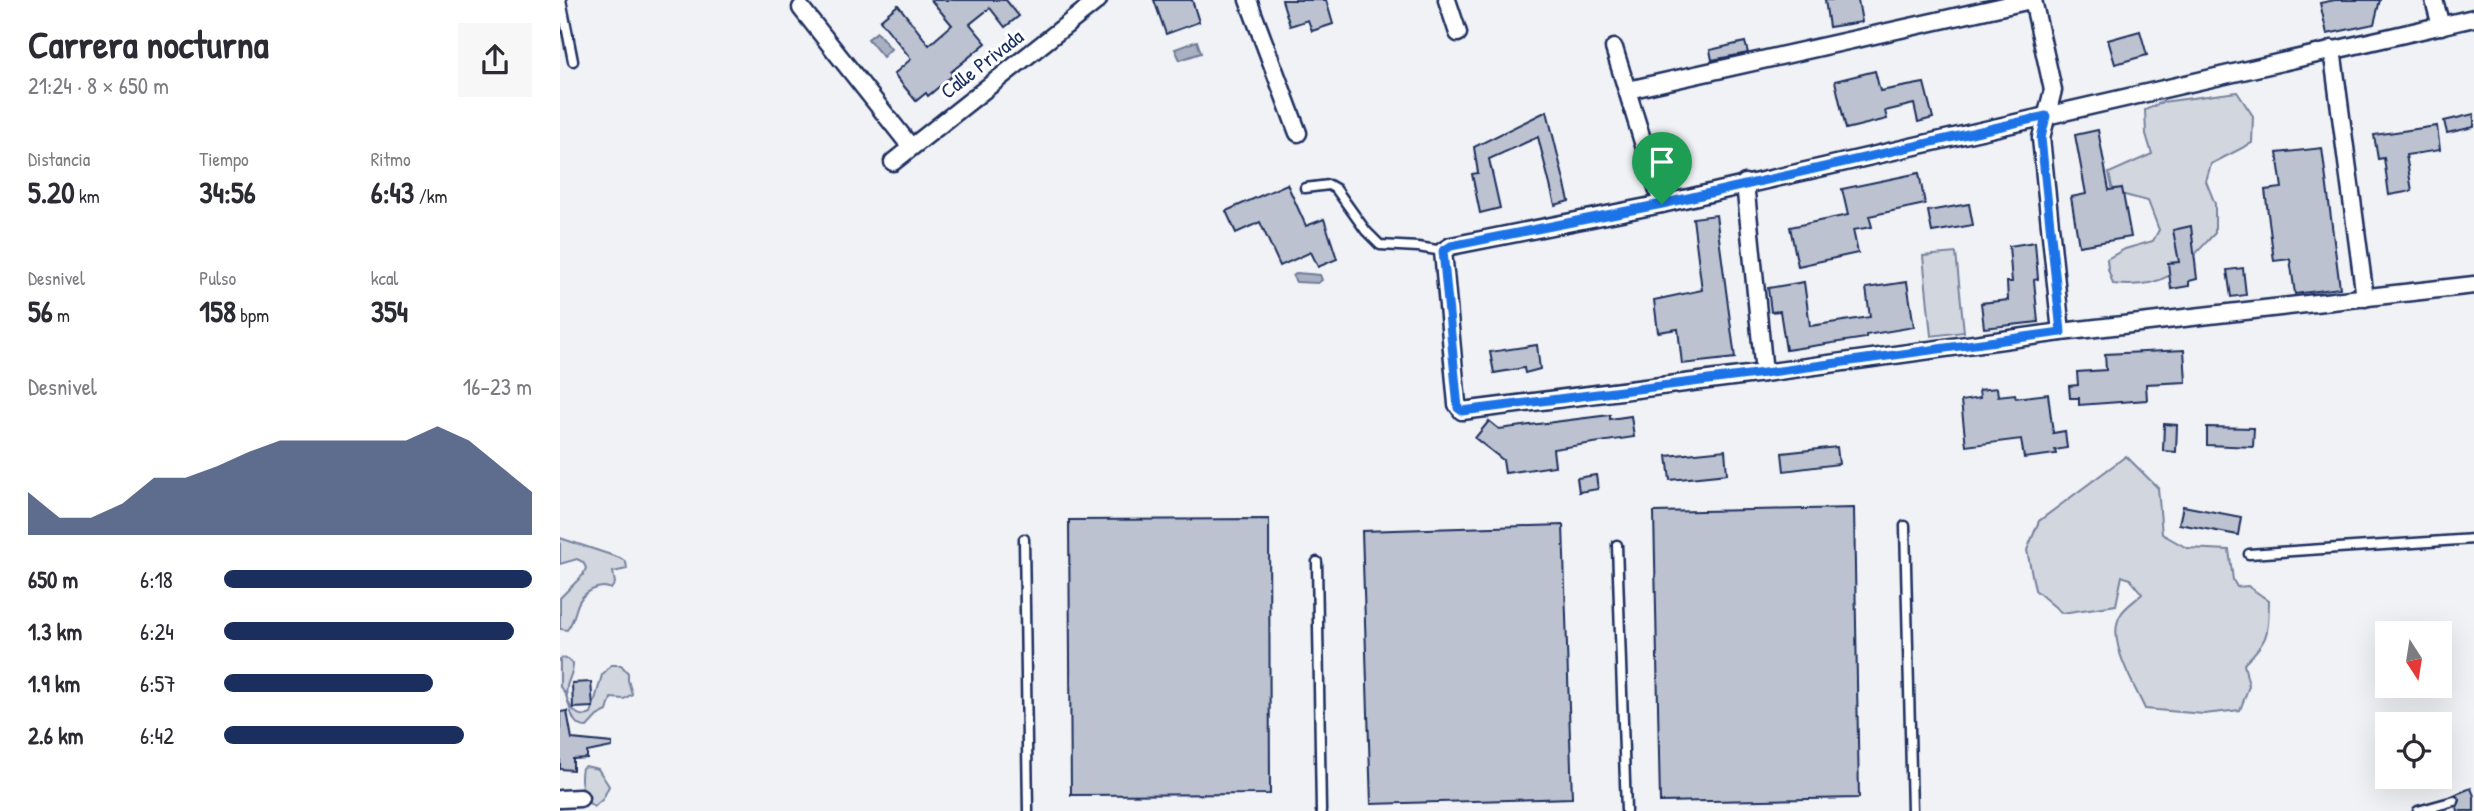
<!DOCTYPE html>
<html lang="es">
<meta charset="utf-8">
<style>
:root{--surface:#fff;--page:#f7f7f7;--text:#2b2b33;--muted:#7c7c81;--accent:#1b2f5e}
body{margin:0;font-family:"Patrick Hand",sans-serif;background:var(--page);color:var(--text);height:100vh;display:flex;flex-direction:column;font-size:26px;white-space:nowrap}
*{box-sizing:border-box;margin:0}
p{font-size:23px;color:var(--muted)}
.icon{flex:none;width:38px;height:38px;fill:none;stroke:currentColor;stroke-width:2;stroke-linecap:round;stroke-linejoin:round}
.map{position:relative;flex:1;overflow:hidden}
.details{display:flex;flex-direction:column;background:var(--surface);width:560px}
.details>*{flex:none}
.needle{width:46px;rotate:168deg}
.tools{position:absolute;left:1815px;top:621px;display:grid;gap:14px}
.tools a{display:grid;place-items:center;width:77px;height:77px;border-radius:0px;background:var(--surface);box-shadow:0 7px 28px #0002;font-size:35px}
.pin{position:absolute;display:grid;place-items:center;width:60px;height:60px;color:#fff;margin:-72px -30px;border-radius:50% 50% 50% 0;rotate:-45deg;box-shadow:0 0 7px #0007}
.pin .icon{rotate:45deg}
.round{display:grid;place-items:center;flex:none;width:74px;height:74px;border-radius:0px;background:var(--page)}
.summary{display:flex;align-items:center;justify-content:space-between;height:119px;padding:0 28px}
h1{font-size:38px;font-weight:700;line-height:52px}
.stats{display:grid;grid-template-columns:repeat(3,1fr);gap:10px;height:119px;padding:7px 28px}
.stats div{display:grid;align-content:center}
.stats b{font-size:30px;font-weight:700}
.stats small{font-size:19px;font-weight:400}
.stats p{font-size:19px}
.chart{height:196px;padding:14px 28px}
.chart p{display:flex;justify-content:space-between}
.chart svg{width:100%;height:126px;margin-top:7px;fill:var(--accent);opacity:.7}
ul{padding:0 28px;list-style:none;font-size:23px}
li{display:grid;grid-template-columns:112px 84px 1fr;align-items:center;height:52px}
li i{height:18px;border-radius:9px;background:var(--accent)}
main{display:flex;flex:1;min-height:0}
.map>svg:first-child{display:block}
.green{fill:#d2d6df;stroke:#76829e;stroke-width:2}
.water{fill:#a8b0c2;stroke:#707c9a;stroke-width:2}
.building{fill:#bcc2d0;stroke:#1b2f5e;stroke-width:2}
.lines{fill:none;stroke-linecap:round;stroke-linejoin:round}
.lane-casing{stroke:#1b2f5e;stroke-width:13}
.street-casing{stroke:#1b2f5e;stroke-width:21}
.lane{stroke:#fff;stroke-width:8}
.street{stroke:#fff;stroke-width:16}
.route-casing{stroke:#fff;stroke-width:14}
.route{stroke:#1a73e8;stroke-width:9}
.labels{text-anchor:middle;stroke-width:6;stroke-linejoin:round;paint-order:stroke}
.street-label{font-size:21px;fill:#1b2f5e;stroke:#fff}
</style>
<main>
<section class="details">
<div class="summary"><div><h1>Carrera nocturna</h1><p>21:24 · 8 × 650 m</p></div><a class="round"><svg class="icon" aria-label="share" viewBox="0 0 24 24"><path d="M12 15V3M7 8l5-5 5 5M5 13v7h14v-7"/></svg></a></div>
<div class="stats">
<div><p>Distancia</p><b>5.20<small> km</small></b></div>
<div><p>Tiempo</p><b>34:56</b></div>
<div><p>Ritmo</p><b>6:43<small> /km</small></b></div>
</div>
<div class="stats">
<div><p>Desnivel</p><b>56<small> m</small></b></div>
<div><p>Pulso</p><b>158<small> bpm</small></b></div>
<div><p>kcal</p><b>354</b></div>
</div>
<div class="chart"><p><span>Desnivel</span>16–23 m</p>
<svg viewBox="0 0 160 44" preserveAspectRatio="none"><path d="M0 44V29L10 38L20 38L30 33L40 24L50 24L60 20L70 15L80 11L90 11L100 11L110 11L120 11L130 6L140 11L150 20L160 29V44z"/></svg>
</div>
<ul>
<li><b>650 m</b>6:18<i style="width:100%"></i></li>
<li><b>1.3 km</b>6:24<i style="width:94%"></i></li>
<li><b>1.9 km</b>6:57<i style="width:68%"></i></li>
<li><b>2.6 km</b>6:42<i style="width:78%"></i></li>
</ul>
</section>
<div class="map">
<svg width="1914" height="811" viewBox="0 0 1914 811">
<rect width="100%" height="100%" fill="#f1f2f5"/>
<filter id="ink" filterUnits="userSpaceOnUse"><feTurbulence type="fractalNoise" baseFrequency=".0143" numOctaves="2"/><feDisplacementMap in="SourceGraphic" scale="14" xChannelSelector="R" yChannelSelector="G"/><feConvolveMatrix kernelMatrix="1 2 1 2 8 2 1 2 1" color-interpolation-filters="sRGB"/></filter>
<g filter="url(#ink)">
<g class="green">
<path d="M 1677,92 L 1693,116 L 1692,143 L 1651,164 L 1646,181 L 1655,204 L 1655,233 C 1621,269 1607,290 1553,284 L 1548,269 L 1547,259 L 1565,249 L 1593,241 L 1599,230 L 1588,201 L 1557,193 L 1552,187 L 1549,173 L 1592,154 L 1586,134 L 1585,110 L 1602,102 Z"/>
<path d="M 1396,253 L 1404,332 L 1371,336 L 1363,256 Z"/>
<path d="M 1566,456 L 1598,488 L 1602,534 L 1627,548 L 1669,550 L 1673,580 L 1677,587 L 1688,586 L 1709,601 C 1708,636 1709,639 1684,664 L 1689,686 L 1680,710 L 1644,714 L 1585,709 C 1574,684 1545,639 1561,614 C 1565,607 1576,600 1582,594 L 1570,579 L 1562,576 L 1556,605 L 1502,613 L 1475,590 L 1467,550 L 1479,521 Z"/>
<path d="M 0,538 L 60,558 L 66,562 L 67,569 L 53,572 L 55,583 L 51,589 C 40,583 23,592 18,604 C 14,614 14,621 7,630 L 0,629 L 0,598 L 23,575 L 26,568 L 23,562 L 17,559 L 0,564 Z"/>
<path d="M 2,658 L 8,659 L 13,664 C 13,673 9,678 7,686 C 4,701 15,721 31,714 L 42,675 L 51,665 L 61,665 L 68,673 L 68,680 L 72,694 L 64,699 L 51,698 L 47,711 L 37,716 L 27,727 C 6,727 13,697 0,687 L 0,659 Z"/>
<path d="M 25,766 L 38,769 L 49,786 L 43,799 L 34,807 C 23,800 19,781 22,768 Z"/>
</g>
<g class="water">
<path d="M 317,32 L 331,49 L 323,57 L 308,39 Z"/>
<path d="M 637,41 L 641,53 L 620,60 L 615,49 Z"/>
<path d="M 737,273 L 760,275 L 762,280 L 758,283 L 736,282 L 733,276 Z"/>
</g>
<g class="building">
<path d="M 371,0 L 446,0 L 459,16 L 445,27 L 430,8 L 410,24 L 426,43 L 391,72 L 393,75 L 368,96 L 366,93 L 356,101 L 334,74 L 351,59 L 320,20 L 338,5 L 369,45 L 392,25 Z"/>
<path d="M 594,0 L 632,0 L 639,22 L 606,34 Z"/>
<path d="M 722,0 L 766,0 L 773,24 L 752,31 L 748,20 L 730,26 Z"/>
<path d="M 1265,0 L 1298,0 L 1302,22 L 1269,27 Z"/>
<path d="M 1775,0 L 1820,0 L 1814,24 L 1767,34 L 1760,3 Z"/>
<path d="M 1580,31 L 1587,55 L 1555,64 L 1548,40 Z"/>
<path d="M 1185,42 L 1188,53 L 1152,60 L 1150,50 Z"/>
<path d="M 1315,71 L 1320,91 L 1364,83 L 1373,118 L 1358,122 L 1354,104 L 1325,111 L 1327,119 L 1286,129 L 1275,81 Z"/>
<path d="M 987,111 L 1009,201 L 995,205 L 978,137 L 929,159 L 940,208 L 920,213 L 912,174 L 918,173 L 914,147 Z"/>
<path d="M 1914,114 L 1914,127 L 1887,133 L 1884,121 Z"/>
<path d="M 1877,126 L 1880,150 L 1846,155 L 1852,191 L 1829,195 L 1824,158 L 1818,159 L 1814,135 Z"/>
<path d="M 1538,130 L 1549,190 L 1562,188 L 1571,237 L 1519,246 L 1511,197 L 1526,194 L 1515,135 Z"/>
<path d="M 1762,148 L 1780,288 L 1735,294 L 1730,259 L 1714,261 L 1705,190 L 1722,188 L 1717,153 Z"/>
<path d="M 1359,173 L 1365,204 L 1309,216 L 1312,227 L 1293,230 L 1298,253 L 1238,266 L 1230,227 L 1288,215 L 1282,189 Z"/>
<path d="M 727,184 L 746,226 L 764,219 L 777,259 L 758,267 L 751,252 L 720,266 L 700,222 L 676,233 L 666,211 Z"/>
<path d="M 1409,204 L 1413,225 L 1372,232 L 1368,211 Z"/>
<path d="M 1156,215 L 1175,358 L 1122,364 L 1118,329 L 1098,332 L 1094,300 L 1142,290 L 1133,218 Z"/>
<path d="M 1631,226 L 1637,279 L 1629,281 L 1629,286 L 1611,289 L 1608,263 L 1619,262 L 1613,230 Z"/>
<path d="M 1475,242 L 1478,279 L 1474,280 L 1478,322 L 1424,328 L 1421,303 L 1448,300 L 1447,282 L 1452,282 L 1449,246 Z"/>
<path d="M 1683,268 L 1686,295 L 1671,297 L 1667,270 Z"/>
<path d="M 1244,282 L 1250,326 L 1310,317 L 1306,288 L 1347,282 L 1354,327 L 1306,335 L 1306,338 L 1226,350 L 1220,311 L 1211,312 L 1208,288 Z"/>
<path d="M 977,345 L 980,369 L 965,373 L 964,368 L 934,373 L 930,352 Z"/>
<path d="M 1624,350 L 1626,382 L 1586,384 L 1587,400 L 1519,405 L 1519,398 L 1510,398 L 1509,386 L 1518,385 L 1517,372 L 1546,370 L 1545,354 Z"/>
<path d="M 1437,388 L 1438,396 L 1455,394 L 1456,398 L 1488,394 L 1493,433 L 1505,431 L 1507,448 L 1495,450 L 1496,454 L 1464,458 L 1461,439 L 1406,446 L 1401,401 L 1420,398 L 1419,390 Z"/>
<path d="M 1050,415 L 1050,419 L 1071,416 L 1074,437 L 993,449 L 995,466 L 945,473 L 943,460 L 915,438 L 929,421 L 939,429 Z"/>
<path d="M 1604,424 L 1617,425 L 1616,452 L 1603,451 Z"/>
<path d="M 1647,427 L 1694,428 L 1693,447 L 1647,445 Z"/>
<path d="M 1277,447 L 1279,464 L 1224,471 L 1222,453 Z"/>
<path d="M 1165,450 L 1167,474 L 1110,480 L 1107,456 Z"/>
<path d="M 1036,475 L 1038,489 L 1019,492 L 1017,478 Z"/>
<path d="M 1623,506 L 1681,517 L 1678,535 L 1619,524 Z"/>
<path d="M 1294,508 L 1299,798 L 1100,802 L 1094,512 Z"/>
<path d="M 709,519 L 710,794 L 511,795 L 509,520 Z"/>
<path d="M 1003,525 L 1012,798 L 811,804 L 802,531 Z"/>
<path d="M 31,682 L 33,707 L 13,708 L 12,683 Z"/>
<path d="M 7,711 L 12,739 L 52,743 L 52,747 L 27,752 L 27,758 L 13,759 L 13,770 L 0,769 L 0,712 Z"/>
<path d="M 1911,788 L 1914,796 L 1914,811 L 1898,811 L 1897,807 L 1900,800 L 1894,795 Z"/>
</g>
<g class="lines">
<g class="lane-casing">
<g id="lane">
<path d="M 1,0 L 13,61"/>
<path d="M 745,188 L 769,185 L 776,189 L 806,231 L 820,245 L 858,247 L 883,251"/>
<path d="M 1345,526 L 1352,811"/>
<path d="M 464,539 L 468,811"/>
<path d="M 1057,545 L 1066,811"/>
<path d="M 1689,554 L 1914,539"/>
<path d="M 757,562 L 761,811"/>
<path d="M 1858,811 L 1894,801"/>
</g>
</g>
<g class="street-casing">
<g id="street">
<path d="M 688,0 L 738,133"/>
<path d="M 887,0 L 898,33"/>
<path d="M 1473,0 L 1493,90 L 1481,138 L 1501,332"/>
<path d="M 1874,0 L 1881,26"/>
<path d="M 241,8 L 351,147"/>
<path d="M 1914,18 L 1102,204 L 891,246 L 883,251 L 897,404 L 902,411 L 1204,373 L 1501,332 L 1914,285"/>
<path d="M 1054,48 L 1102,204"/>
<path d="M 1772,49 L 1805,298"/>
<path d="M 1068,90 L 1471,0"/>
<path d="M 333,162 L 538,0"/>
<path d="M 1185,183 L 1204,373"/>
<path d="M 0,799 L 20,798"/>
</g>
</g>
<use href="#lane" class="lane"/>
<use href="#street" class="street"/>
</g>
</g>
<g class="lines" filter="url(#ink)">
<g class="route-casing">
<path id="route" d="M 1486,116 L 1481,138 L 1501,332 L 1204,373 L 902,411 L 898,408 L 883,251 L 891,246 L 1102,204 Z"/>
</g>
<use href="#route" class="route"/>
</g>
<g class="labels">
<g class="street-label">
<text transform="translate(422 64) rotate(-38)" y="7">Calle Privada</text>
</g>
</g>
</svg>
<div class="tools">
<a><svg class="needle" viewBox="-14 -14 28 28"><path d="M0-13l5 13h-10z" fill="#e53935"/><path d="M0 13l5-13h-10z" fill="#7c7c81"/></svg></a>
<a><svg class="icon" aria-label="locate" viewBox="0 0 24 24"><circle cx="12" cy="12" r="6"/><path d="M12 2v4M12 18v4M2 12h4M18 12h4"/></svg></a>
</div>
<div class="pin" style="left:1102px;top:204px;background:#1e9e55"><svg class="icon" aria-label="arrive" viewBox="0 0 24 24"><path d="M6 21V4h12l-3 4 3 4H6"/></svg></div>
</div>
</main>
